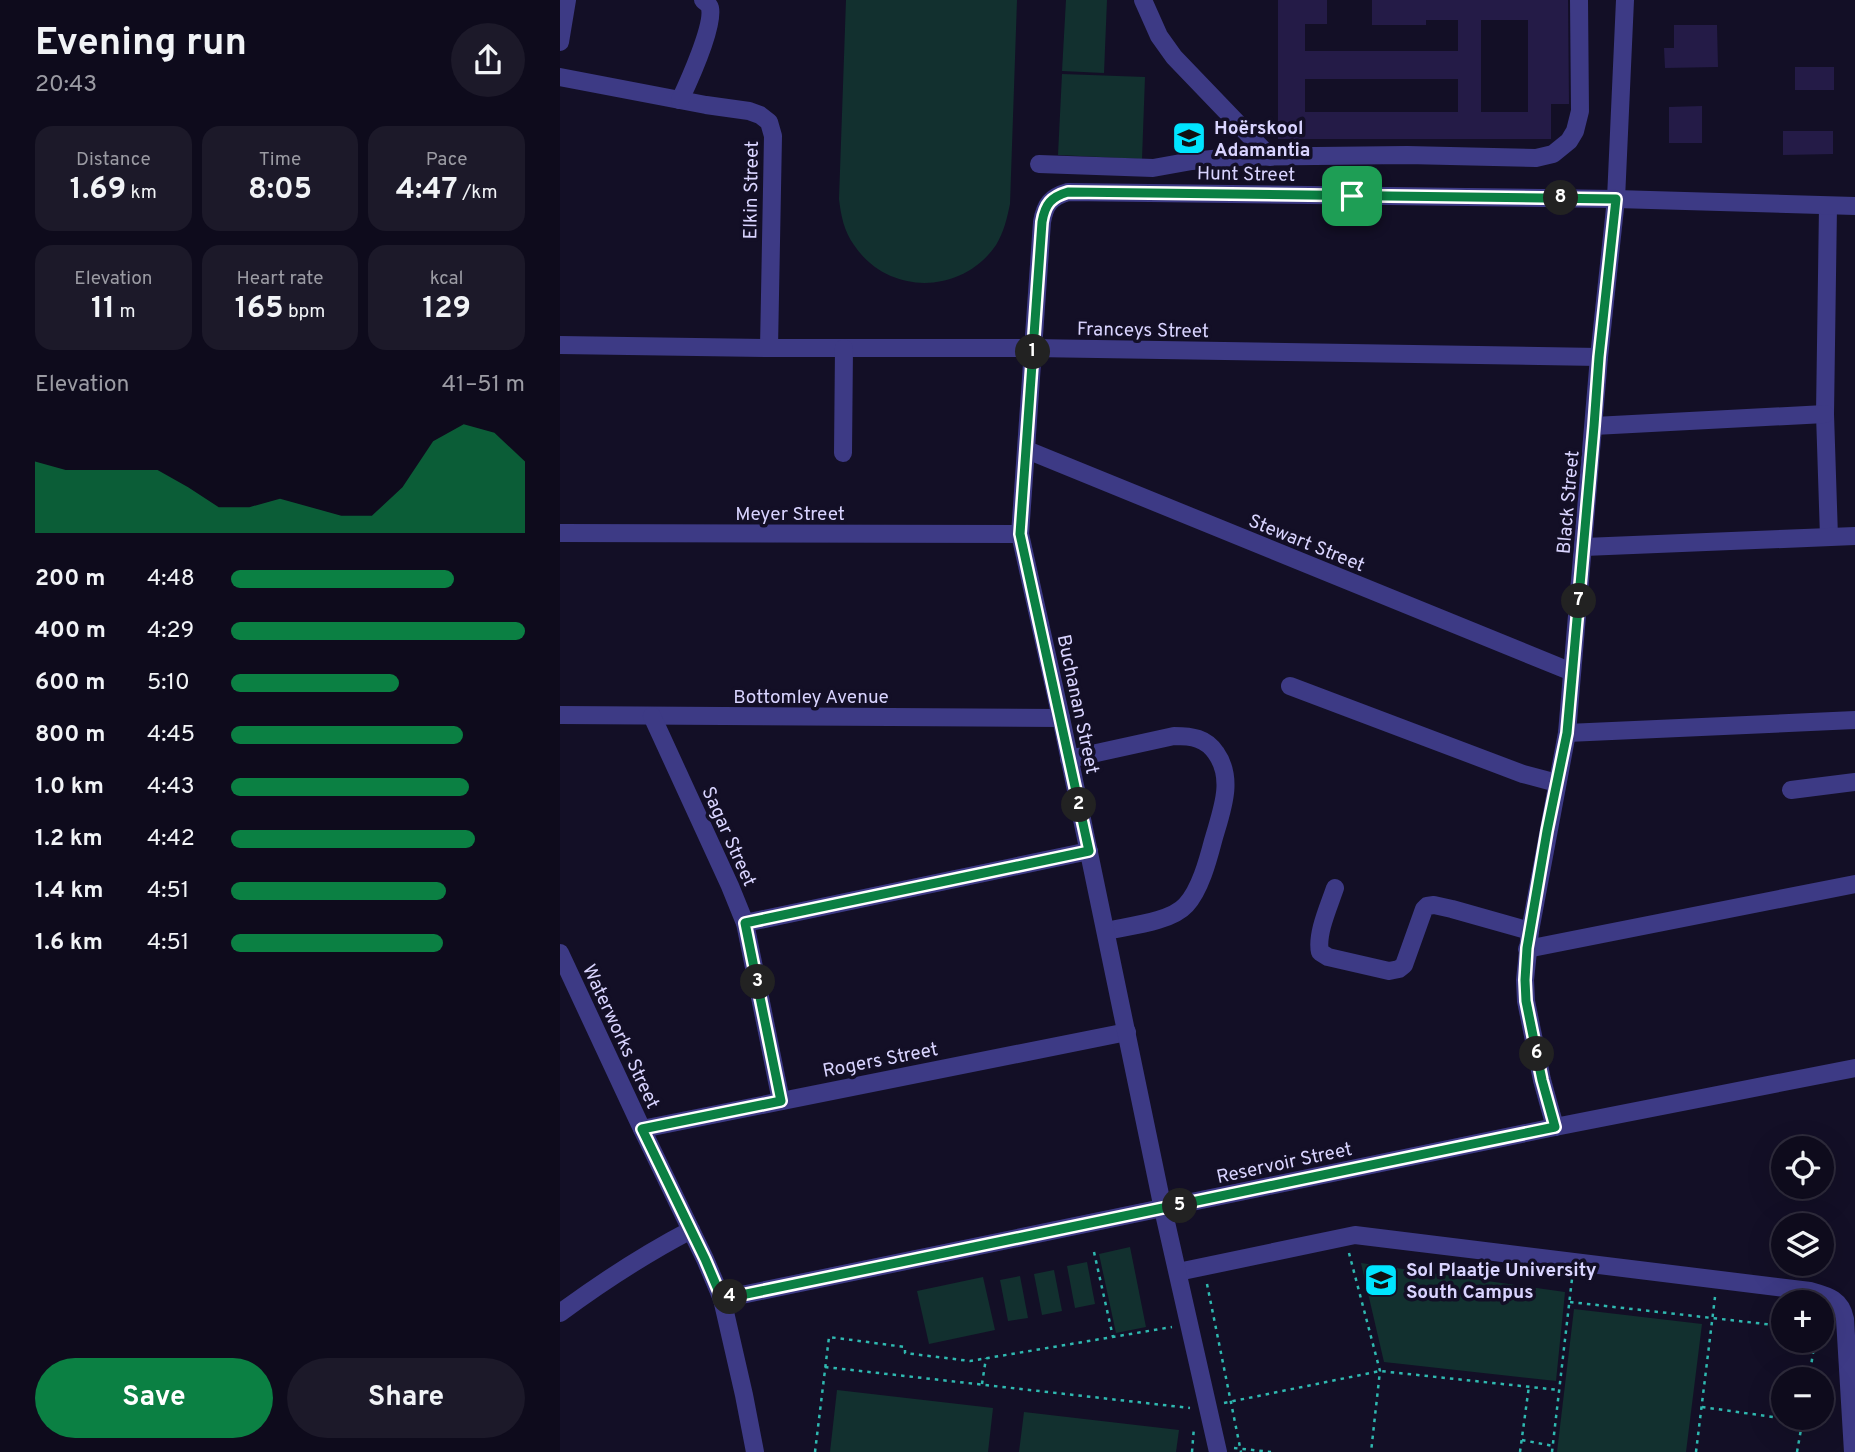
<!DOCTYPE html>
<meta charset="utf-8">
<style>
:root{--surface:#0e0b1c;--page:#1c1929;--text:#f1f3f6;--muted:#9b9ba3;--line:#2e2b3b;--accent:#0b8043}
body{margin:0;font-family:Overpass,sans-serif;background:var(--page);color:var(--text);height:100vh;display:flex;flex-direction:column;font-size:26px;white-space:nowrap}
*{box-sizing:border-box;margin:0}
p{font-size:23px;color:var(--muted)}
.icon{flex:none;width:38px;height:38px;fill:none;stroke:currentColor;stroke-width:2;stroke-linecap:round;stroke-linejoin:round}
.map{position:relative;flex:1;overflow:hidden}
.details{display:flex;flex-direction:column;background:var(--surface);width:560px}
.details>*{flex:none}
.controls{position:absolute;left:1211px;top:1136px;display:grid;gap:14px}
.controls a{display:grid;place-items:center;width:63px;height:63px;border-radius:50%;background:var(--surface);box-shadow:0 7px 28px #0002,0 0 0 2px var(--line);font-size:35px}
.pin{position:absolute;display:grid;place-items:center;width:60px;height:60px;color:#fff;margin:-30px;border-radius:14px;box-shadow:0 4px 10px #0006}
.km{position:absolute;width:35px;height:35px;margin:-18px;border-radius:50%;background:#222;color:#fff;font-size:19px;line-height:35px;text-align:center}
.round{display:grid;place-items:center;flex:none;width:74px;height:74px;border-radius:37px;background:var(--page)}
.head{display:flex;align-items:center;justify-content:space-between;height:119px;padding:0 35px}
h1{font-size:38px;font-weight:700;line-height:52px}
.stats{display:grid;grid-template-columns:repeat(3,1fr);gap:10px;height:119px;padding:7px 35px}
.stats div{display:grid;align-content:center;border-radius:18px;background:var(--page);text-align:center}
.stats b{font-size:30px;font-weight:700}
.stats small{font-size:19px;font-weight:400}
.stats p{font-size:19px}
.chart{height:196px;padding:14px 35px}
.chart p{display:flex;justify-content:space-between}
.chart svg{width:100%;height:126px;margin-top:7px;fill:var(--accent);opacity:.7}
.primary-button{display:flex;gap:14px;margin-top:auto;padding:14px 35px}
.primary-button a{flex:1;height:80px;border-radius:42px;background:var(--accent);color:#fff;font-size:28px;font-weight:700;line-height:80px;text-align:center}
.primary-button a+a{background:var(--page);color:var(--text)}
ul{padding:0 35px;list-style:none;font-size:23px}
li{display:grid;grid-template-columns:112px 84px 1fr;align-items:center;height:52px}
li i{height:18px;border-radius:9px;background:var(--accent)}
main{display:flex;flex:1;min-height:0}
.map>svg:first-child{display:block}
.green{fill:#12302f}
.building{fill:#241b47;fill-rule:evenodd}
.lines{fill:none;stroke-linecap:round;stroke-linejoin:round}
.path{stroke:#2fb8b0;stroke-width:2.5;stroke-dasharray:3.5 5;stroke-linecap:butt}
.minor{stroke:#3d3a85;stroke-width:18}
.route-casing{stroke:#fff;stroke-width:14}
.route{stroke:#0b8043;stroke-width:9}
.labels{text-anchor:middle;stroke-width:7;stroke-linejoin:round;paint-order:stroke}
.poi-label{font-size:19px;font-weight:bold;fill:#d9d4ff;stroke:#130f26;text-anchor:start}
.street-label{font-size:19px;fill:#d9d4ff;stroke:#130f26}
</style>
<main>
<section class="details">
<div class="head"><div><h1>Evening run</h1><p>20:43</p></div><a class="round"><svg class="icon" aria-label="share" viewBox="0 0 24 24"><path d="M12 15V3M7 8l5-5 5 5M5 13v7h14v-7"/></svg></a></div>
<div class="stats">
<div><p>Distance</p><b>1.69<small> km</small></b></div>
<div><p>Time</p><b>8:05</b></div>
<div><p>Pace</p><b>4:47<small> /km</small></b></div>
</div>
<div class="stats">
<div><p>Elevation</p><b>11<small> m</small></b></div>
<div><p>Heart rate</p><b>165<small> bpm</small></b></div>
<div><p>kcal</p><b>129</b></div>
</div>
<div class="chart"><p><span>Elevation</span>41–51 m</p>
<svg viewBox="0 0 160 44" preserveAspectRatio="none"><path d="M0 44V19L10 22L20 22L30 22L40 22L50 28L60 35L70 35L80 32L90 35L100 38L110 38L120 28L130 12L140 6L150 9L160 19V44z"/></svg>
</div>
<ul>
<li><b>200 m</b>4:48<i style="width:76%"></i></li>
<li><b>400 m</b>4:29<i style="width:100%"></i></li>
<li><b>600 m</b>5:10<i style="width:57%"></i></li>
<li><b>800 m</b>4:45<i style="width:79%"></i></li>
<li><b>1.0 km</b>4:43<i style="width:81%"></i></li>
<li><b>1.2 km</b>4:42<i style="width:83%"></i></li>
<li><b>1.4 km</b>4:51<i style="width:73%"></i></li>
<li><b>1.6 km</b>4:51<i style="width:72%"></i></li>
</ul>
<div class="primary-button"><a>Save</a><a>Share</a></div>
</section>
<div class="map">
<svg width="1295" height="1452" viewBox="0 0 1295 1452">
<rect width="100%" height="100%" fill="#130f26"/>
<g class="green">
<path d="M 286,0 L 457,0 L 450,204 C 447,218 444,232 436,245 C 402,295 328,296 294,245 C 284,231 281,216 279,199 Z"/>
<path d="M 506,0 L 547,0 L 544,73 L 502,71 Z"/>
<path d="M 502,74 L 585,77 L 582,159 L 498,155 Z"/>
<path d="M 570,1247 L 586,1327 L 556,1333 L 539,1254 Z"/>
<path d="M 527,1262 L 535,1304 L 515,1308 L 507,1266 Z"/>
<path d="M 801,1263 L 1005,1292 L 996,1381 L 824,1362 Z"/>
<path d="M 494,1270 L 502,1311 L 482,1315 L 474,1274 Z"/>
<path d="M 460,1276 L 468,1318 L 448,1321 L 440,1280 Z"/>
<path d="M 423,1277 L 435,1330 L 369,1344 L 357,1291 Z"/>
<path d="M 1014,1309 L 1142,1324 L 1126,1452 L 997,1452 Z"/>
<path d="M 277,1390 L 433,1408 L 428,1452 L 270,1452 Z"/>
<path d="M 464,1412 L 619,1430 L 616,1452 L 459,1452 Z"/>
</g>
<g class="building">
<path d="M 718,0 L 767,0 L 767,24 L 745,24 L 745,51 L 898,51 L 898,20 L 866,20 L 866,25 L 812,25 L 812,0 L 1008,0 L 1009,104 L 991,104 L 991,139 L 718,139 ZM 921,20 L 968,20 L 968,112 L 921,112 ZM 745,79 L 898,79 L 898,112 L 745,112 Z"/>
<path d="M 1114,25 L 1157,25 L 1158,67 L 1105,68 L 1104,48 L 1114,48 Z"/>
<rect x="1235" y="67" width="39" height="23"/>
<path d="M 1142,106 L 1142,143 L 1109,143 L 1109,107 Z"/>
<path d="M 1223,131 L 1273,131 L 1273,154 L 1223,155 Z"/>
</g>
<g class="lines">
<g class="path">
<path d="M 534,1252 L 553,1337"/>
<path d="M 789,1253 L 820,1371 L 811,1452"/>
<path d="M 647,1284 L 681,1452"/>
<path d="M 1010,1302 L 1223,1326"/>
<path d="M 265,1367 L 630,1408"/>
<path d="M 1249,1379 L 1255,1340"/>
<path d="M 422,1384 L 426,1358"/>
<path d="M 664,1403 L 820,1371 L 999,1390"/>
<path d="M 1142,1407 L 1242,1421"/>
<path d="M 962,1440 L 993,1446"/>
<path d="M 674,1448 L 711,1452"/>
<path d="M 255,1452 L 269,1337 L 345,1347 L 345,1353 L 410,1361 L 612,1327"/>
<path d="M 632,1452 L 634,1427"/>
<path d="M 960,1452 L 969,1386"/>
<path d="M 992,1452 L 1012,1279"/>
<path d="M 1136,1452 L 1155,1297"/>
<path d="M 1237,1452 L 1243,1418"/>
</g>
<g class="minor">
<path d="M 583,0 L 599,36 L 614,57 L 710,157"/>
<path d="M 0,42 L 7,0"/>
<path d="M 0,77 L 146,105 L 189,111 L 200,115 L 209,122 L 213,136 L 209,348"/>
<path d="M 120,100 C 128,83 154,26 150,8 C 149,4 146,3 143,0"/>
<path d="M 479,164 L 593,168 L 632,161 L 672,157 L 847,155 L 976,158 L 993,154 L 1009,141 L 1015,131 L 1020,111 L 1019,0"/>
<path d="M 1268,206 L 1265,414 L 1269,537"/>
<path d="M 0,345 L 209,348 L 473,348 L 1039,357"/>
<path d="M 1034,426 L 1265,414"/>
<path d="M 467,450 L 1012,672"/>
<path d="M 283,453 L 284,348"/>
<path d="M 0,533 L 460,534"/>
<path d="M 1024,547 L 1295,536"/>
<path d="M 730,686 L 963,774 L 997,783"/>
<path d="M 0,715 L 501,718"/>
<path d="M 92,716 L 170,886 L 185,923 L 221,1101"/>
<path d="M 1007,733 L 1295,720"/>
<path d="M 509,759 L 614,736 C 632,736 646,738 656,753 C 675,780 661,812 653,841 C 648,860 640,890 626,905 C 611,922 568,926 546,931"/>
<path d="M 1231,790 L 1295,782"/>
<path d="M 775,888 C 769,906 756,934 760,952 L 768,957 L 829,971 L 839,969 L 844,965 L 864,909 L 867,906 L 874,905 L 892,909 L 970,931"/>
<path d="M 185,923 L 529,851"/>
<path d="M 967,949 L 1295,884"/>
<path d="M 0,953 L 82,1129 L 145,1259 L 162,1299 L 184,1395 L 195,1452"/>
<path d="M 995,1127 L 982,1080 L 966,1001 L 965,980 L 970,931 L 1007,733 L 1039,357 L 1056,199 L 1065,0"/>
<path d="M 82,1129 L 567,1032"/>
<path d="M 618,1272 L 795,1235 L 1250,1291 C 1268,1296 1281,1299 1285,1319 L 1293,1452"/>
<path d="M 162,1299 L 995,1127 L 1295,1068"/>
<path d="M 0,1313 C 42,1282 85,1254 131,1230"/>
<path d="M 658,1452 L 603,1209 L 501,718 L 460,534 L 482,222 C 485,204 491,197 508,192 L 1056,199 L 1295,206"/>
</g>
</g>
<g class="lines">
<g class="route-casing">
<path id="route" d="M 508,192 L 1056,199 L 1039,357 L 1034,426 L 1007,733 L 987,831 L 967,948 L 965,980 L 966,1001 L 982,1080 L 995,1127 L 162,1299 L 145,1259 L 82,1129 L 221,1101 L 185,923 L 529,851 L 460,534 L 482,222 C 485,204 491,197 508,192 Z"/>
</g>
<use href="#route" class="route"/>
</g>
<defs>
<g id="school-square" transform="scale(1.75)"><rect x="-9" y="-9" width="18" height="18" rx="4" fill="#00e5ff" stroke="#130f26"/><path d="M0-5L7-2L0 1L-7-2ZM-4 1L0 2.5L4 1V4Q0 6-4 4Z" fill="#111"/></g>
<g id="university-square" transform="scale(1.75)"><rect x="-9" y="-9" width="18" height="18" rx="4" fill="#00e5ff" stroke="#130f26"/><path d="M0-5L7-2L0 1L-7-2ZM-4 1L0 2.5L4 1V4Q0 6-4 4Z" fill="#111"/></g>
</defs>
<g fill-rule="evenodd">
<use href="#school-square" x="629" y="138"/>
<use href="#university-square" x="821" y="1280"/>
</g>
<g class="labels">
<g class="poi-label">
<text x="654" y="134">Hoërskool<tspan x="654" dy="22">Adamantia</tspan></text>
<text x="846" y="1276">Sol Plaatje University<tspan x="846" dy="22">South Campus</tspan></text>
</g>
<g class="street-label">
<text transform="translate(686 173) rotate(1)" y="7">Hunt Street</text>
<text transform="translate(190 190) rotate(-89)" y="7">Elkin Street</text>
<text transform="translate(583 329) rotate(1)" y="7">Franceys Street</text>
<text transform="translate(1007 502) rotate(-85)" y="7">Black Street</text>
<text x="230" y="520">Meyer Street</text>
<text transform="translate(747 542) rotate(22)" y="7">Stewart Street</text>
<text x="251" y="703">Bottomley Avenue</text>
<text transform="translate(519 704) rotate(78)" y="7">Buchanan Street</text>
<text transform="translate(170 836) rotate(66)" y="7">Sagar Street</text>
<text transform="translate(62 1036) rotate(65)" y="7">Waterworks Street</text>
<text transform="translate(320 1059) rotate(-11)" y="7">Rogers Street</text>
<text transform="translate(724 1162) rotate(-12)" y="7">Reservoir Street</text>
</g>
</g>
</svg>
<div class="controls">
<a><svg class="icon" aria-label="locate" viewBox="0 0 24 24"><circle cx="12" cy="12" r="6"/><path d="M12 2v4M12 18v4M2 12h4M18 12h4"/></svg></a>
<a><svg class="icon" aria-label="layers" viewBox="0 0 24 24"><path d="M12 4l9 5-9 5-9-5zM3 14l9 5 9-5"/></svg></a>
<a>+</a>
<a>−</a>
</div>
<div class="pin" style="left:792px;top:196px;background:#1e9e55"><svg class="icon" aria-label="arrive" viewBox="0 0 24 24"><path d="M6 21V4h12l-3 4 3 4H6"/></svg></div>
<b class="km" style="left:473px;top:352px">1</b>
<b class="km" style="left:519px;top:805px">2</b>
<b class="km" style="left:198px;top:982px">3</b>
<b class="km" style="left:170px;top:1297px">4</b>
<b class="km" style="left:620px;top:1206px">5</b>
<b class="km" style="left:977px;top:1054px">6</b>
<b class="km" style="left:1019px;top:601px">7</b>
<b class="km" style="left:1001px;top:198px">8</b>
</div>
</main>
